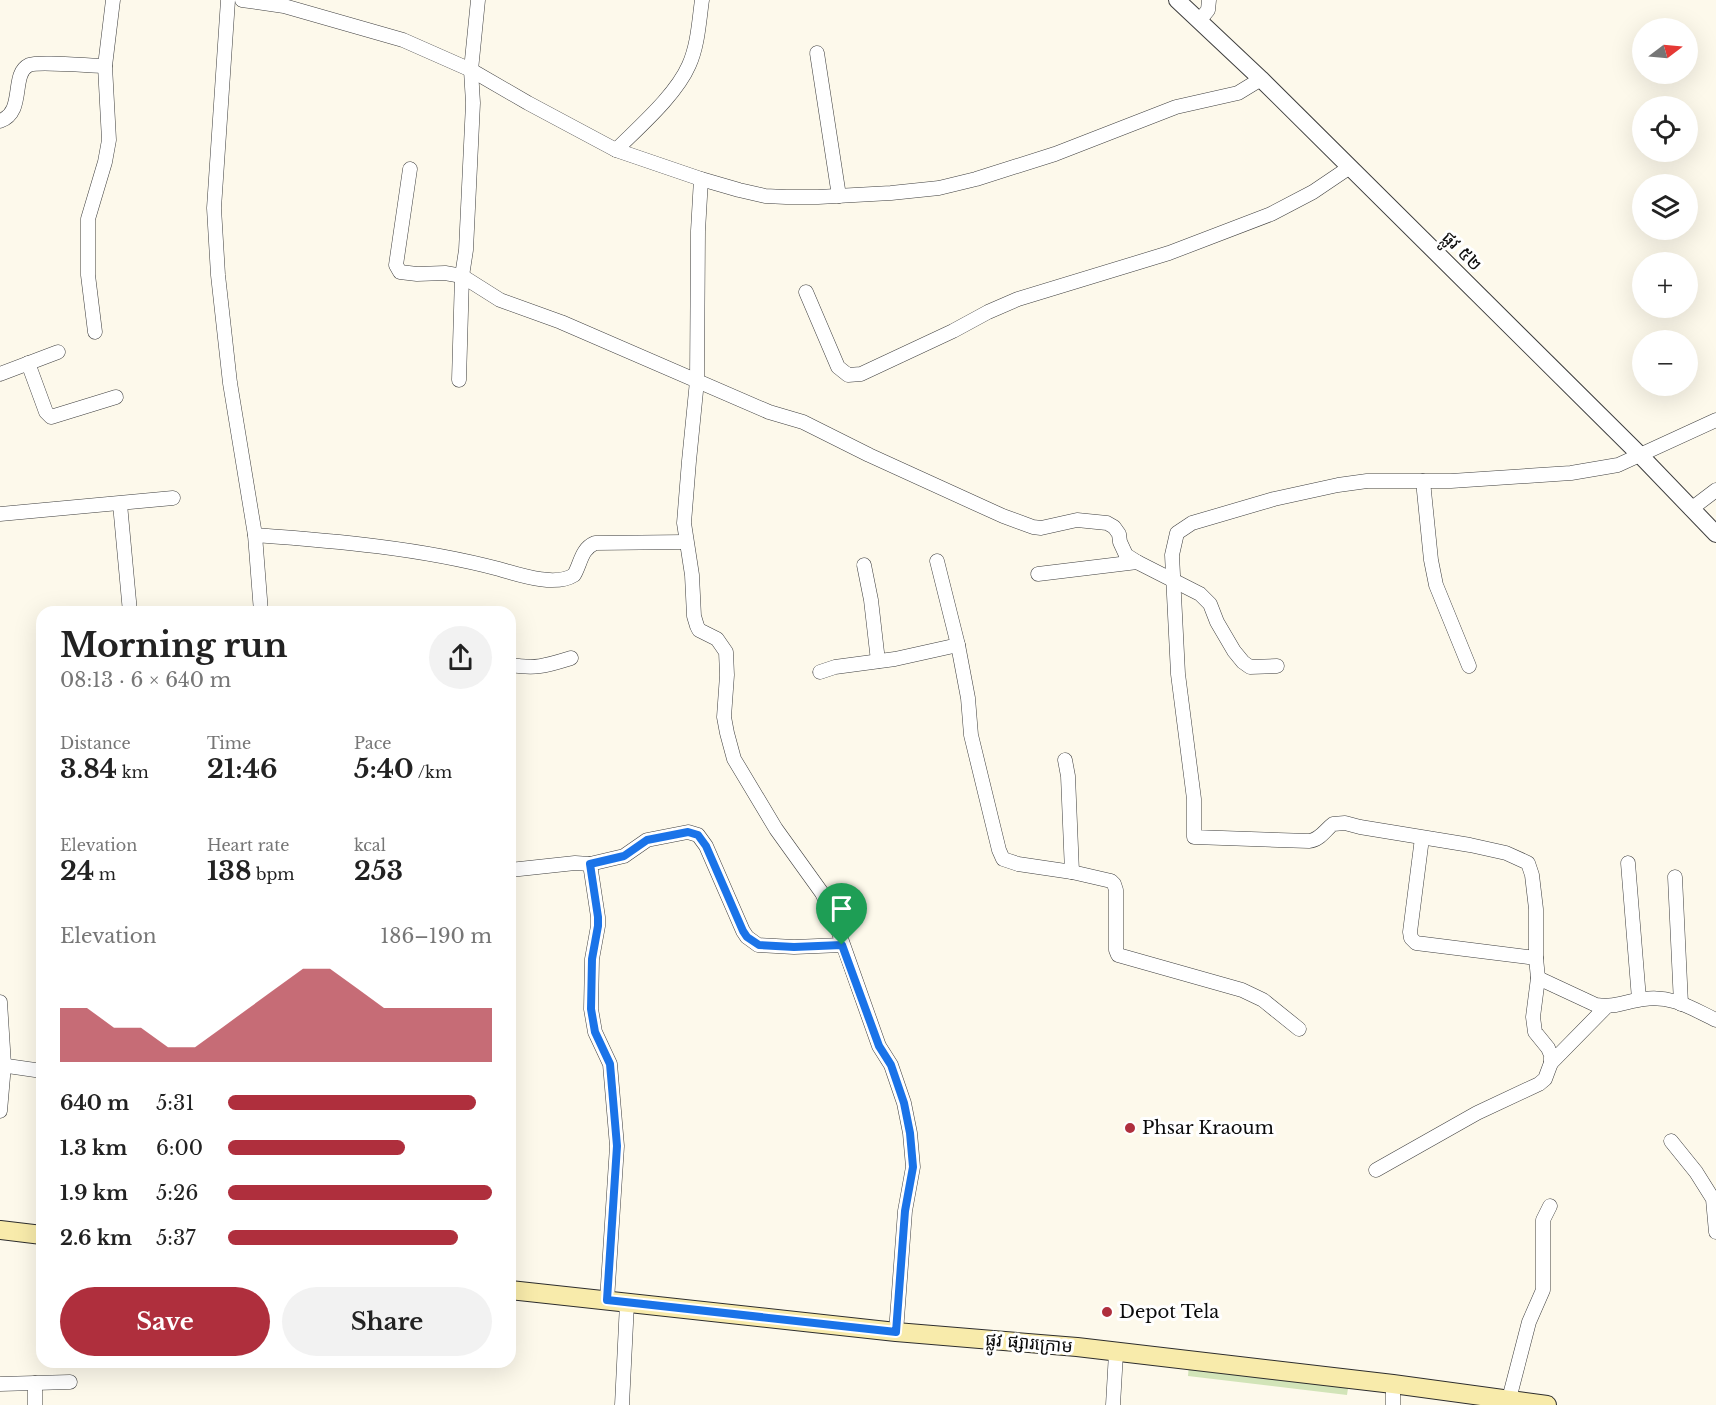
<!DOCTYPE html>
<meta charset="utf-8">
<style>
:root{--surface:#fff;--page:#f2f2f2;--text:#222;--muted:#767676;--accent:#af2f3d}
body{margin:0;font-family:"Libre Baskerville","Noto Sans Khmer",serif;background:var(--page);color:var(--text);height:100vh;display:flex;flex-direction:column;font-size:22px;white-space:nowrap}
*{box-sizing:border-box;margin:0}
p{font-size:20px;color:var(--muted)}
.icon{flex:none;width:33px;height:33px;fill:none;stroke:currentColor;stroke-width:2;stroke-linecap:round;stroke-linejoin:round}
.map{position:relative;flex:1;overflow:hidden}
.sheet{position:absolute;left:36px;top:606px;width:480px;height:762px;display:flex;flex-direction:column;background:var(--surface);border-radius:18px;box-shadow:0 6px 24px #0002}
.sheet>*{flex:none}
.needle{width:39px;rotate:74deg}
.tools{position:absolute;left:1632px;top:18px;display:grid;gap:12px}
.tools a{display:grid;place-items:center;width:66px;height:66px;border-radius:50%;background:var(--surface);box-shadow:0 6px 24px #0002;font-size:30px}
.pin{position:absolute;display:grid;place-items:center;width:51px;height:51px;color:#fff;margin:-62px -26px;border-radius:50% 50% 50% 0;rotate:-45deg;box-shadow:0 0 6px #0007}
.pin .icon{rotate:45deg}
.round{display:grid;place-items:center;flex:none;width:63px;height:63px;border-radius:32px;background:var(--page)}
.head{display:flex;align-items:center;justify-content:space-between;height:102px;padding:0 24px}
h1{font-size:33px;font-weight:700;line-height:45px}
.figures{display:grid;grid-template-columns:repeat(3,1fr);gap:9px;height:102px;padding:6px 24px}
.figures div{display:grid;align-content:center}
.figures b{font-size:26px;font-weight:700}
.figures small{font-size:16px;font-weight:400}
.figures p{font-size:16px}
.chart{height:168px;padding:12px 24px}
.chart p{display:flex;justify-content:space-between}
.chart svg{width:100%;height:108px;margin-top:6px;fill:var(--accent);opacity:.7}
.cta{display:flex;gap:12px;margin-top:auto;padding:12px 24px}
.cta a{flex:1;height:69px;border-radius:36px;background:var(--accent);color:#fff;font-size:24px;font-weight:700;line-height:69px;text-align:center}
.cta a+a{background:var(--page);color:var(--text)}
ul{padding:0 24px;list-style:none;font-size:20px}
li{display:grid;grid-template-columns:96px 72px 1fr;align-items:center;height:45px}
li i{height:15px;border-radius:8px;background:var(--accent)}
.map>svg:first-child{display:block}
.green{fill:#d2e4b8}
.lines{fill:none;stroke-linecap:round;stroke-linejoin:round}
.minor-casing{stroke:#3e3e3e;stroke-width:15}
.tertiary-casing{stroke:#3e3e3e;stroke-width:18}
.secondary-casing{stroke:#2d2d2d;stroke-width:20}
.minor{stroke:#fff;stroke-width:14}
.tertiary{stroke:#fff;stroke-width:16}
.secondary{stroke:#f8ebab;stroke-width:18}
.route-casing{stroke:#fff;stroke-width:12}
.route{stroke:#1a73e8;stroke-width:8}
.poi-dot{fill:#af2f3d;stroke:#fff;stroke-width:2}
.labels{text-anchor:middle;stroke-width:6;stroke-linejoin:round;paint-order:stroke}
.street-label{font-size:18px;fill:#0b0b0b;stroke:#fff}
.poi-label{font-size:18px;fill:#0b0b0b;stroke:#fff;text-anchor:start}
</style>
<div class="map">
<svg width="1716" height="1405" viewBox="0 0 1716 1405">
<rect width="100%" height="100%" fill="#fdf9eb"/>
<path class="green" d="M 1189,1364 L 1349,1382 L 1347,1395 L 1188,1376 Z"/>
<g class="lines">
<g class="minor-casing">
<g id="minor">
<path d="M 228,0 L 214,208 L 218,275 L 230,383 L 255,535 L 261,612"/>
<path d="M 242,0 L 284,6 L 403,40 L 471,70 L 528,103 L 616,150 L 701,179 L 739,190 L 765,196 L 786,197 L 818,197 L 891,193 L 939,188 L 976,179 L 1055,154 L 1176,107 L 1238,93 L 1261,79"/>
<path d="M 1199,21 L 1208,10 L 1209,0"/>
<path d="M 817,53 L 839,196"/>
<path d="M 0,121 C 26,112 10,74 29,65 C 39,61 91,66 105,66"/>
<path d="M 616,150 C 640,126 676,95 689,65 C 698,45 699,21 702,0"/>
<path d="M 410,169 L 396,265 L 400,272 L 417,274 L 445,273 L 462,276 L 500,300 L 561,322 L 769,412 L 803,422 L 869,455 L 1003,516 L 1033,527 L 1041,528 L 1077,520 L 1107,523 L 1114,527 L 1119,534 L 1120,542 L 1126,555 L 1137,562 L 1200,594 L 1210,604 L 1217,622 L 1234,651 L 1243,662 L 1250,667 L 1277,666"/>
<path d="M 701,179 L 698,231 L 697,381 L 689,461 L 684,523 L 692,575 L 694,616 L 697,626 L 699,630 L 717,639 L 726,652 L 727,675 L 724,717 L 727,733 L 734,759 L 776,829 L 822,893 L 833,916 L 879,1046 L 891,1065 L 904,1103 L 910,1133 L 913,1167 L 905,1211 L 896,1332"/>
<path d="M 806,292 L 838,367 L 848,375 L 861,374 L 953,331 L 988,312 L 1018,299 L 1169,253 L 1271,214 L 1313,192 L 1350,167"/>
<path d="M 95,332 L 88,275 L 88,219 L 105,162 L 109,140 L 105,66 L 113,0"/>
<path d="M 28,363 L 46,412 L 51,417 L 116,397"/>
<path d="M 0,374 L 58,352"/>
<path d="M 459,380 L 462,276 L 466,250 L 473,103 L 471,70 L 478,0"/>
<path d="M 1423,481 L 1431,560 L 1436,585 L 1469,666"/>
<path d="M 120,504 L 130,612"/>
<path d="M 1691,509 L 1716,490"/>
<path d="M 0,514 L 173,498"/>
<path d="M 255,535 C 337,541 419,548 499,569 C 520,575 555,587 574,575 C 581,563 581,549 595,543 L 686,542"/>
<path d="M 937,561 L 958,645 L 968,698 L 971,735 L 999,850 L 1003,859 L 1018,864 L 1072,872 L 1111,881 L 1114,884 L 1116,890 L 1116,950 L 1118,955 L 1242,990 L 1263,1000 L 1299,1029"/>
<path d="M 864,565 L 871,600 L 878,661"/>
<path d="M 1038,574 L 1137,562"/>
<path d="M 510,665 C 537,669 545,666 571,658"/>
<path d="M 820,672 L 835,667 L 895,659 L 958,645"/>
<path d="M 1065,760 L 1068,776 L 1072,872"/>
<path d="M 1422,838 L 1410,932 L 1411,938 L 1416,943 L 1536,958"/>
<path d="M 1628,863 L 1639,999"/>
<path d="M 590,864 L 598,917 L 598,926 L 592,959 L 591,1009 L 595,1032 L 610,1064 L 617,1146 L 607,1300"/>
<path d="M 510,870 L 575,863 L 590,864 L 624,856 L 647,840 L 688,832 L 698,835 L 706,846 L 743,931 L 747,937 L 758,945 L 794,947 L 842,945"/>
<path d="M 1675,877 L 1681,1004"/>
<path d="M 1538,978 L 1596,1005 C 1616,1008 1626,1001 1644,999 C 1672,995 1691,1008 1716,1020"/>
<path d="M 0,1002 L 4,1065 L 0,1111"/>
<path d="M 1606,1007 L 1551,1063 L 1551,1055 L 1548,1048 L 1535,1032 L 1533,1017 L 1538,978 L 1536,958 L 1536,909 L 1532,875 L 1528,863 L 1506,853 L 1470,845 L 1360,827 L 1345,823 L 1333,824 C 1325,830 1320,840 1309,841 L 1194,837 L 1194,799 L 1178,674 L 1172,555 L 1177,533 L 1192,523 L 1274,499 L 1338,485 L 1367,481 L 1451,481 L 1571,473 L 1618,465 L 1716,420"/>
<path d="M 0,1065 L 42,1071"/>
<path d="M 1671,1141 L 1696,1172 L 1713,1199 L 1716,1232"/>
<path d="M 1376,1170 L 1477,1113 L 1539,1084 L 1545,1079 L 1551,1063"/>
<path d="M 35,1383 L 35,1405"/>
<path d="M 0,1384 L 70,1382"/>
<path d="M 1509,1399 L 1529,1322 L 1543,1290 L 1543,1220 L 1550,1206"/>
<path d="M 622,1405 L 627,1303"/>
<path d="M 1113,1405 L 1116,1353"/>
<path d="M 1393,1405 L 1393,1384"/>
</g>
</g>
<g class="tertiary-casing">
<path id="tertiary" d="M 1177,0 L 1261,79 L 1640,455 L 1716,534"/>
</g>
<g class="secondary-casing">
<g id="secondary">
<path d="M 0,1230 L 42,1235"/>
<path d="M 510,1290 L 896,1332 L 1077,1347 L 1393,1384 L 1547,1405"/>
</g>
</g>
<use href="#minor" class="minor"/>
<use href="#tertiary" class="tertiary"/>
<use href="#secondary" class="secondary"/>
</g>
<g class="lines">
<g class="route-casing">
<path id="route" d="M 688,832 L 698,835 L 706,846 L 743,931 L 747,937 L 759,945 L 794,947 L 842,945 L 879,1046 L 891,1065 L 904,1103 L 910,1133 L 913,1167 L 905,1211 L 896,1332 L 607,1300 L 617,1146 L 610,1064 L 595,1032 L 591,1009 L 592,959 L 598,926 L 598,917 L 590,864 L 624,856 L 647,840 Z"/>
</g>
<use href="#route" class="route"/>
</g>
<g class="poi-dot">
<circle cx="1130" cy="1128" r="6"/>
<circle cx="1107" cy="1312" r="6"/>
</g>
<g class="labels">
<g class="street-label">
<text transform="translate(1462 251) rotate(45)" y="6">ផ្លូវ ៥២</text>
<text transform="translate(1029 1343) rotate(5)" y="6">ផ្លូវ ផ្សារក្រោម</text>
</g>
<g class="poi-label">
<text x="1142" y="1134">Phsar Kraoum</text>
<text x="1119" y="1318">Depot Tela</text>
</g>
</g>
</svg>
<div class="tools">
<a><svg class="needle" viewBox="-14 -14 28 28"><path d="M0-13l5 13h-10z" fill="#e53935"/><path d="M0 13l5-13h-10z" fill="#767676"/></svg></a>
<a><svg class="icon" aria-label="locate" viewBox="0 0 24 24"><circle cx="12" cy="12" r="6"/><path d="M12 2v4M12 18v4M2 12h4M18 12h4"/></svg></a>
<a><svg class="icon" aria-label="layers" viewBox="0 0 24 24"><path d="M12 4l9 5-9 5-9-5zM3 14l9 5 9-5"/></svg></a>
<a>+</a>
<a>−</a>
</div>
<div class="pin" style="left:842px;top:945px;background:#1e9e55"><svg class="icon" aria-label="arrive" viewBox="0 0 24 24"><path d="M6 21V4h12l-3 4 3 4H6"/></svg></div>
<section class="sheet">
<div class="head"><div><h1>Morning run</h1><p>08:13 · 6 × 640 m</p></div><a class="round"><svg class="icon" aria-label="share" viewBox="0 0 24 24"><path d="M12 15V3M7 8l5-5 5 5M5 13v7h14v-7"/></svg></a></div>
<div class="figures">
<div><p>Distance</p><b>3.84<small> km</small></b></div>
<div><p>Time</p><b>21:46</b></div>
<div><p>Pace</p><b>5:40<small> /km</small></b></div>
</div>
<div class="figures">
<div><p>Elevation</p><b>24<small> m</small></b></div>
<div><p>Heart rate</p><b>138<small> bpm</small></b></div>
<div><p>kcal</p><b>253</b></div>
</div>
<div class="chart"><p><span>Elevation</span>186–190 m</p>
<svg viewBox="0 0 160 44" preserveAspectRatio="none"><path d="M0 44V22L10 22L20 30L30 30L40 38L50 38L60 30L70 22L80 14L90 6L100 6L110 14L120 22L130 22L140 22L150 22L160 22V44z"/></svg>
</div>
<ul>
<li><b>640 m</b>5:31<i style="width:94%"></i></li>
<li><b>1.3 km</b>6:00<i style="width:67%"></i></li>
<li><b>1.9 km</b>5:26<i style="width:100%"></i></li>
<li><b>2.6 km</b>5:37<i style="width:87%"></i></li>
</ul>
<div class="cta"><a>Save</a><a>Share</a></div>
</section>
</div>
